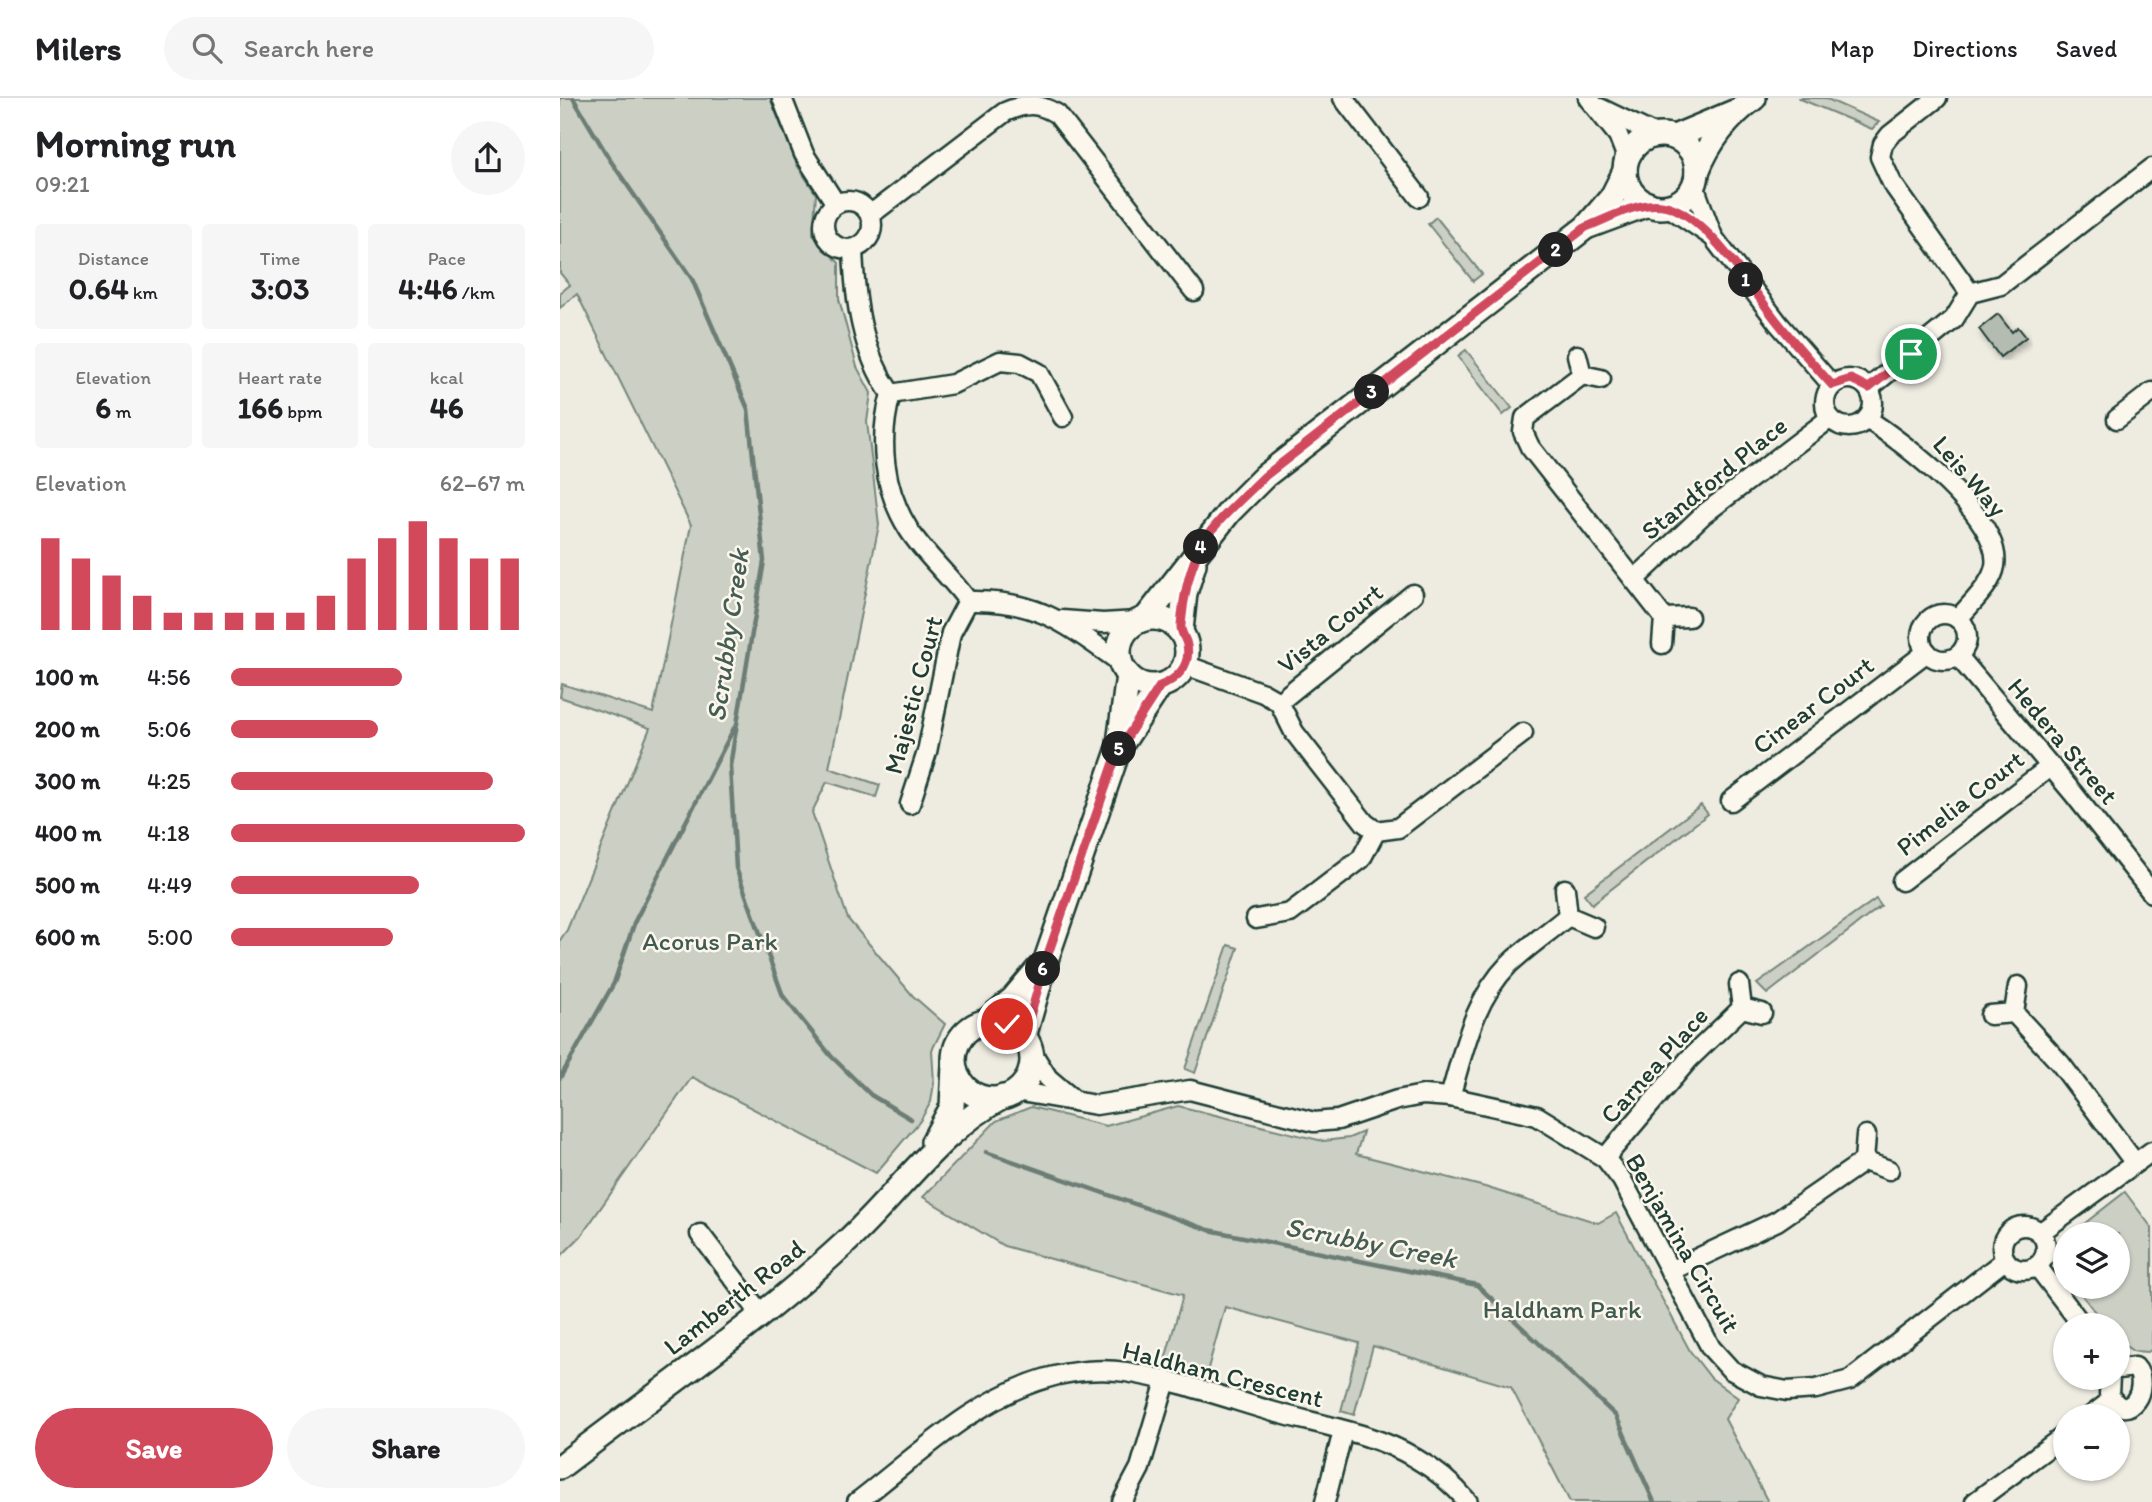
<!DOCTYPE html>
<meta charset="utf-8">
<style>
:root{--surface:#fff;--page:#f6f6f6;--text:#202124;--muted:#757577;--line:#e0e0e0;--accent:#d1495b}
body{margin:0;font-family:Itim,sans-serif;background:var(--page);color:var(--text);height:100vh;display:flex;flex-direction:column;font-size:26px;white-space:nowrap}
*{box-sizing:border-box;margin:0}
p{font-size:23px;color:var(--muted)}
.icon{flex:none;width:38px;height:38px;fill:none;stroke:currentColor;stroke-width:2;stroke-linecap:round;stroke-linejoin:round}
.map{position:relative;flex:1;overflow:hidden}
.details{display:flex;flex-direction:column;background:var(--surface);width:560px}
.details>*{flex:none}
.fabs{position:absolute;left:1493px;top:1124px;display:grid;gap:14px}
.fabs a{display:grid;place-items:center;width:77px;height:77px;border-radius:50%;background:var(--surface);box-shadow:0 2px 5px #0004;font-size:35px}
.pin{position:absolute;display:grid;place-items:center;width:60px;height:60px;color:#fff;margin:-30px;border:4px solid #fff;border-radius:50%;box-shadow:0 2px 7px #0007}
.km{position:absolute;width:35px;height:35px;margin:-18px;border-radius:50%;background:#222;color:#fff;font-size:19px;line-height:35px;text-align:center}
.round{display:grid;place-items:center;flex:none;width:74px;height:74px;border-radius:37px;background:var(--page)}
.summary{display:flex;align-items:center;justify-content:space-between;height:119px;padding:0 35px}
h1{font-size:38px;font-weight:800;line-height:52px}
.figures{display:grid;grid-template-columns:repeat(3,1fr);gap:10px;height:119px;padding:7px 35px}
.figures div{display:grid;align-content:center;border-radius:7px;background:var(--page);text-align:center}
.figures b{font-size:30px;font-weight:800}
.figures small{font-size:19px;font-weight:400}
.figures p{font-size:19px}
.chart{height:196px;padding:14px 35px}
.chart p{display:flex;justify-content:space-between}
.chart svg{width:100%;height:126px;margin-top:7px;stroke:var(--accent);stroke-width:6}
.button{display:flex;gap:14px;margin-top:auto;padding:14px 35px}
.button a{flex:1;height:80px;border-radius:42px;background:var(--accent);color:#fff;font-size:28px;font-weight:800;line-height:80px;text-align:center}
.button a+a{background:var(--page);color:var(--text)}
ul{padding:0 35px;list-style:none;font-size:23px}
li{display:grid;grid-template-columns:112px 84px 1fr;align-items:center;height:52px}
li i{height:18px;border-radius:9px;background:var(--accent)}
header{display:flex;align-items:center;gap:42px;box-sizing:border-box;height:98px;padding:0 35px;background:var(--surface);border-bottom:2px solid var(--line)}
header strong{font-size:33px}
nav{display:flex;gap:38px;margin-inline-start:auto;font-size:24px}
.search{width:490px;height:63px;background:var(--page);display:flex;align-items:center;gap:18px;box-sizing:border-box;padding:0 24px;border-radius:38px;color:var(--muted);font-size:26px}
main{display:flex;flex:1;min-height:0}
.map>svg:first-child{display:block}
.green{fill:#cbcfc4;stroke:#75867c;stroke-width:2}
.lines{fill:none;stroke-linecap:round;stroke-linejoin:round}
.stream{stroke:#6c7d74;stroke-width:4.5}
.building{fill:#b4bbb0;stroke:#1f3d34;stroke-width:2;filter:url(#shadow)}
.minor-casing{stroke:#1f3d34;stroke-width:23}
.tertiary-casing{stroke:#1f3d34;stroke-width:28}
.minor{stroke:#fbf7ec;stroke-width:18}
.tertiary{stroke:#fbf7ec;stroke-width:23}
.route-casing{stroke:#fff;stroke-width:14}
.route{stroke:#d1495b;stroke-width:9}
.labels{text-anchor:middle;stroke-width:5;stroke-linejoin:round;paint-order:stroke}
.street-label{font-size:26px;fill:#1f3d34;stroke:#fbf7ec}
.park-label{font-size:26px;fill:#415a51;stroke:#fbf7ec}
.water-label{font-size:28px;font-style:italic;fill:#455d54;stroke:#fbf7ec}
</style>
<header>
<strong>Milers</strong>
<div class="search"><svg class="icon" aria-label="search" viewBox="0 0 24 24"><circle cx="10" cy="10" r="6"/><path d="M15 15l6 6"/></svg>Search here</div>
<nav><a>Map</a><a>Directions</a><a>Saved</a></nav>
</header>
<main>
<section class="details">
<div class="summary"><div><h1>Morning run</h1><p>09:21</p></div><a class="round"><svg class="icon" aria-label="share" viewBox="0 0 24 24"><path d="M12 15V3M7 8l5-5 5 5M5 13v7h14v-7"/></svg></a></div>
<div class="figures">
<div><p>Distance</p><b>0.64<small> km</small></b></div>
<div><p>Time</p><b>3:03</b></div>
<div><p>Pace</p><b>4:46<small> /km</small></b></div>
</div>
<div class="figures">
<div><p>Elevation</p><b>6<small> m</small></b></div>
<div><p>Heart rate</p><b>166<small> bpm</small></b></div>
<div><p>kcal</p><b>46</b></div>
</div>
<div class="chart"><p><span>Elevation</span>62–67 m</p>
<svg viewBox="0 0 160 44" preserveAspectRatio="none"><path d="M5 44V12M15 44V19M25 44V25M35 44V32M45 44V38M55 44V38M65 44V38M75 44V38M85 44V38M95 44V32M105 44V19M115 44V12M125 44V6M135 44V12M145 44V19M155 44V19"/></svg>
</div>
<ul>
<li><b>100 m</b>4:56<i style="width:58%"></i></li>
<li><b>200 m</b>5:06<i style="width:50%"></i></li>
<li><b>300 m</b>4:25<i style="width:89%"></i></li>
<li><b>400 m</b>4:18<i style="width:100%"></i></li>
<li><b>500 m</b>4:49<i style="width:64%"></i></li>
<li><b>600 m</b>5:00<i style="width:55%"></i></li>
</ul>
<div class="button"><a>Save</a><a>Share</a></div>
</section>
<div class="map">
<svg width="1592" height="1404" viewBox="0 0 1592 1404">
<defs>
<filter id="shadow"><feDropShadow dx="3" dy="5" stdDeviation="3.5" flood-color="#0004"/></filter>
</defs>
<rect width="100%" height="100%" fill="#eeece1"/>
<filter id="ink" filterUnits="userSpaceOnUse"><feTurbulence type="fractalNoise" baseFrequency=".0143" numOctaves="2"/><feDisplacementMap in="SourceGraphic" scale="14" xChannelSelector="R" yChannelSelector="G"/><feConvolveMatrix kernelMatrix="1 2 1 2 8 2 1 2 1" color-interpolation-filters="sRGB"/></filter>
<g filter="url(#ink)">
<g class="green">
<path d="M 0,0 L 210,0 L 237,67 L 256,96 L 253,137 L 279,165 L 279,201 L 297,269 L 311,295 L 307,324 L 319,427 L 269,670 L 320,687 L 316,699 L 267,684 L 252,714 L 288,821 L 353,898 L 385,926 L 372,952 L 374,985 L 371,1004 L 360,1023 L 316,1075 L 132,979 L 21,1138 L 0,1159 L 0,842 L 7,832 L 90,630 L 0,599 L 2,586 L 93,615 L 131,427 L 17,196 L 0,210 L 0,195 L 10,187 L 0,175 Z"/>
<path d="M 1238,0 L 1265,0 L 1319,24 L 1312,31 Z"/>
<path d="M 876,119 L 922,176 L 913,183 L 868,126 Z"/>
<path d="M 906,252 L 952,310 L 943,317 L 898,258 Z"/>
<path d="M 1141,707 L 1148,716 L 1032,806 L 1024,796 Z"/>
<path d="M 1316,801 L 1321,808 L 1207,896 L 1197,886 Z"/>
<path d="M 668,847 L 678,850 L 635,975 L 625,971 Z"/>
<path d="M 618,1008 L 763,1043 L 789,1040 L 803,1034 L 796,1056 L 925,1089 L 1038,1125 L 1056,1115 L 1130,1253 L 1151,1280 L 1178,1300 L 1165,1321 L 1208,1404 L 1010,1404 L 951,1289 L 813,1248 L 794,1317 L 781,1313 L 799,1245 L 665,1209 L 647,1274 L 605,1262 L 623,1197 L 444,1148 L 363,1099 L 436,1023 L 471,1009 L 546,1028 Z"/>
<path d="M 1565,1094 L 1592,1130 L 1592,1251 L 1588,1254 L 1573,1253 L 1558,1243 L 1558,1227 L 1545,1227 L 1515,1188 L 1558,1188 L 1558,1136 L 1511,1136 Z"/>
</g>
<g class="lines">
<g class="stream">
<path d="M 13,0 L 50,62 L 132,181 L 188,311 L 204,463 L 170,668 L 176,770 L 223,898 L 271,958 L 311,997 L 351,1021"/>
<path d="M 0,980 L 54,885 L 75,823 L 174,630"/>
<path d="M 426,1054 L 649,1132 L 917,1187 L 1056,1318 L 1094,1404"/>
</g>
</g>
<path class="building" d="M 1438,216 L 1452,234 L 1458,229 L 1466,239 L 1440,259 L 1419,231 Z"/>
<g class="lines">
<g class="minor-casing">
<g id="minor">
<path d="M 222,0 L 244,56 L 276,106"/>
<path d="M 783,0 L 859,99"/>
<path d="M 1028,0 L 1058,37 L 1067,60"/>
<path d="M 1377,0 L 1330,37 L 1323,46 L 1320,59 L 1332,85 L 1410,195"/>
<path d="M 1040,10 L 1096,37"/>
<path d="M 1134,88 L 1153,139 L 1218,225 L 1272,287"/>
<circle cx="288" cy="127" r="24"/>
<path d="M 1107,108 L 1153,139"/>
<path d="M 310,117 L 445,14 C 466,5 477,4 497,16 L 634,193"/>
<path d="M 293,151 C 295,203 301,252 331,296 C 318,342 323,391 349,432 C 365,457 390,478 408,503 C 477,501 506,526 560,564"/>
<path d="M 1017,257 L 1022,277 L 1041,281"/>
<path d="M 1022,277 L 965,320 L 963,334 L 970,349 L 1104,520"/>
<circle cx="1289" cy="305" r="24"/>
<path d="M 1309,290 L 1394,221 L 1410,195 L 1441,187 L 1592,70"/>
<path d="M 331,296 L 393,286 L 440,263 L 460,265 L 479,275 L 503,319"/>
<path d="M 1307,321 C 1343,344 1443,420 1435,468 C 1432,487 1410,506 1398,521"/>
<path d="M 1557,321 L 1592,294"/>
<path d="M 1074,482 L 1144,416 L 1269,321"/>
<circle cx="1384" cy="539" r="23"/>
<path d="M 502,522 L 543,525 L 577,523"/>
<path d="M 1102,546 L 1104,520 L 1129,519"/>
<path d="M 1398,558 L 1513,695 L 1592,795"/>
<path d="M 625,567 L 703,595 L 719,604 L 734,634 L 805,725 L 816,733 L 838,730 L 963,635"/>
<path d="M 719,604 L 853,496"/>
<path d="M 1171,703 L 1367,554"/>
<path d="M 350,706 L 367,654 L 391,535 L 408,503"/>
<path d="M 1342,783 L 1491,668"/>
<path d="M 1005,791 L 1008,818 L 1034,829"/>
<path d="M 696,821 L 730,815 L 801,761 L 816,733"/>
<path d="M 1179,886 L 1182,910 L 1202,915"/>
<path d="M 1454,915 L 1500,965 L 1575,1065"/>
<path d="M 1430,917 L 1454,915 L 1458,888"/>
<path d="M 471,953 L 488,980 L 514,1002"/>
<path d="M 455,993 L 536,1007 L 630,992 L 754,1024 L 778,1022 L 837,1002 L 863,997 L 890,999 L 977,1018 L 1045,1060 L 1062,1082 L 1151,1250 L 1171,1272 L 1201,1288 L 1227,1293 L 1256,1291 L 1290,1282 L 1445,1162"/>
<path d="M 890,999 C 904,952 913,903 949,866 C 967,849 989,834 1008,818"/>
<path d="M 1306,1037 L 1304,1063 L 1329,1072"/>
<path d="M 1045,1060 L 1129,961 L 1182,910"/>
<circle cx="1464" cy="1150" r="22"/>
<path d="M 1481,1134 L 1592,1053"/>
<path d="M 140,1136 L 200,1215"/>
<path d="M 1477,1168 L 1522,1227"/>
<path d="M 1110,1173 L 1217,1123 L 1304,1063"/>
<path d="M 1550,1279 L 1549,1296 C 1568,1331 1592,1287 1575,1269 L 1558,1271"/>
<path d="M 1531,1318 L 1552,1302"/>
<path d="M 297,1404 C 356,1359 414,1301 487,1280 C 511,1273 541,1270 566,1274 C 616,1282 666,1300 714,1314 C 760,1327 814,1335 855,1360 C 876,1372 893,1386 908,1404"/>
<path d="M 562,1404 L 580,1370 L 606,1283"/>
<path d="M 765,1404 L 783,1333"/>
<path d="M 1415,1404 L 1505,1337"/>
</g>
</g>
<g class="tertiary-casing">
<g id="tertiary">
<circle cx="1101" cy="73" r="36"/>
<path d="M 1114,39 L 1174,14"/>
<path d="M 1137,74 C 1149,43 1167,20 1194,0"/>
<path d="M 1029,128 L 1088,106"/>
<circle cx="593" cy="554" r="34"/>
<path d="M 586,520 L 670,413 L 705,378 L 1026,129 L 1052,99 L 1065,73"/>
<path d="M 621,532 L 625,495 L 634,466"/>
<path d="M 565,641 L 600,588"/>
<circle cx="433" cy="962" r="39"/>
<path d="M 425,924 L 453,901 L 479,870"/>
<path d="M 464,939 L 487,859 L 558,653 L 568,577"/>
<path d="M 373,1044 L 392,1009 L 394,967"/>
<path d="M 0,1369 C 95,1296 196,1227 284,1146 C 338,1097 377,1034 443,999"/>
</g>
</g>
<use href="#minor" class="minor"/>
<use href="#tertiary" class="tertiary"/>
</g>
</g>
<g class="lines" filter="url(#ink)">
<g class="route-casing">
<path id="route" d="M 447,926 L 464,939 L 487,859 L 558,653 L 600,588 C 617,581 631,568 627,547 C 626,540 620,535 621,527 C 623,503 628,477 638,454 C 650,427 684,399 705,378 L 1026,129 C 1050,120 1081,101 1107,108 C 1149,120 1190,189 1216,222 C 1234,245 1253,266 1272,287 L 1291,281 L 1309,290 L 1351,256"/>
</g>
<use href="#route" class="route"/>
</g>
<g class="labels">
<g class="street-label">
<text transform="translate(1410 378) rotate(49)" y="9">Leis Way</text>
<text transform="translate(1154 380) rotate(-39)" y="9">Standford Place</text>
<text transform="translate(770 530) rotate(-39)" y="9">Vista Court</text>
<text transform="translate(353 597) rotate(-75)" y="9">Majestic Court</text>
<text transform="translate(1253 607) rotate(-37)" y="9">Cinear Court</text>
<text transform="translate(1503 643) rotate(50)" y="9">Hedera Street</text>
<text transform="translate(1400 705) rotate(-38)" y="9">Pimelia Court</text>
<text transform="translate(1094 967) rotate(-48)" y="9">Carnea Place</text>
<text transform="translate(1123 1145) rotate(60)" y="9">Benjamina Circuit</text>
<text transform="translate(174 1199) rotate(-38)" y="9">Lamberth Road</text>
<text transform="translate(663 1276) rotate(14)" y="9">Haldham Crescent</text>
</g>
<g class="park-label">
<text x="150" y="852">Acorus Park</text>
<text x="1002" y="1220">Haldham Park</text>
</g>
<g class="water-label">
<text transform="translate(167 537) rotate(-82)" y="10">Scrubby Creek</text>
<text transform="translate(811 1144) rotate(11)" y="10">Scrubby Creek</text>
</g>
</g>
</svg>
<div class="fabs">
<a><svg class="icon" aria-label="layers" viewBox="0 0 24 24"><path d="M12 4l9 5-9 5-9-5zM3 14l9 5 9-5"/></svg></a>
<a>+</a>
<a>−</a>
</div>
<div class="pin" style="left:1351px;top:256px;background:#1e9e55"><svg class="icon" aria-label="arrive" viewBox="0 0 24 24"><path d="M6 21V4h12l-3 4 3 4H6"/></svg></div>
<div class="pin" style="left:447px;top:926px;background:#d93025"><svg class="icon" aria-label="check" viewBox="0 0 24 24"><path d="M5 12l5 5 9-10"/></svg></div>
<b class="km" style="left:1186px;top:182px">1</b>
<b class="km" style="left:996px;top:152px">2</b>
<b class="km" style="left:812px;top:294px">3</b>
<b class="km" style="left:641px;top:449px">4</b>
<b class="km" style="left:559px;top:651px">5</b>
<b class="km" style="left:483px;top:871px">6</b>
</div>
</main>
